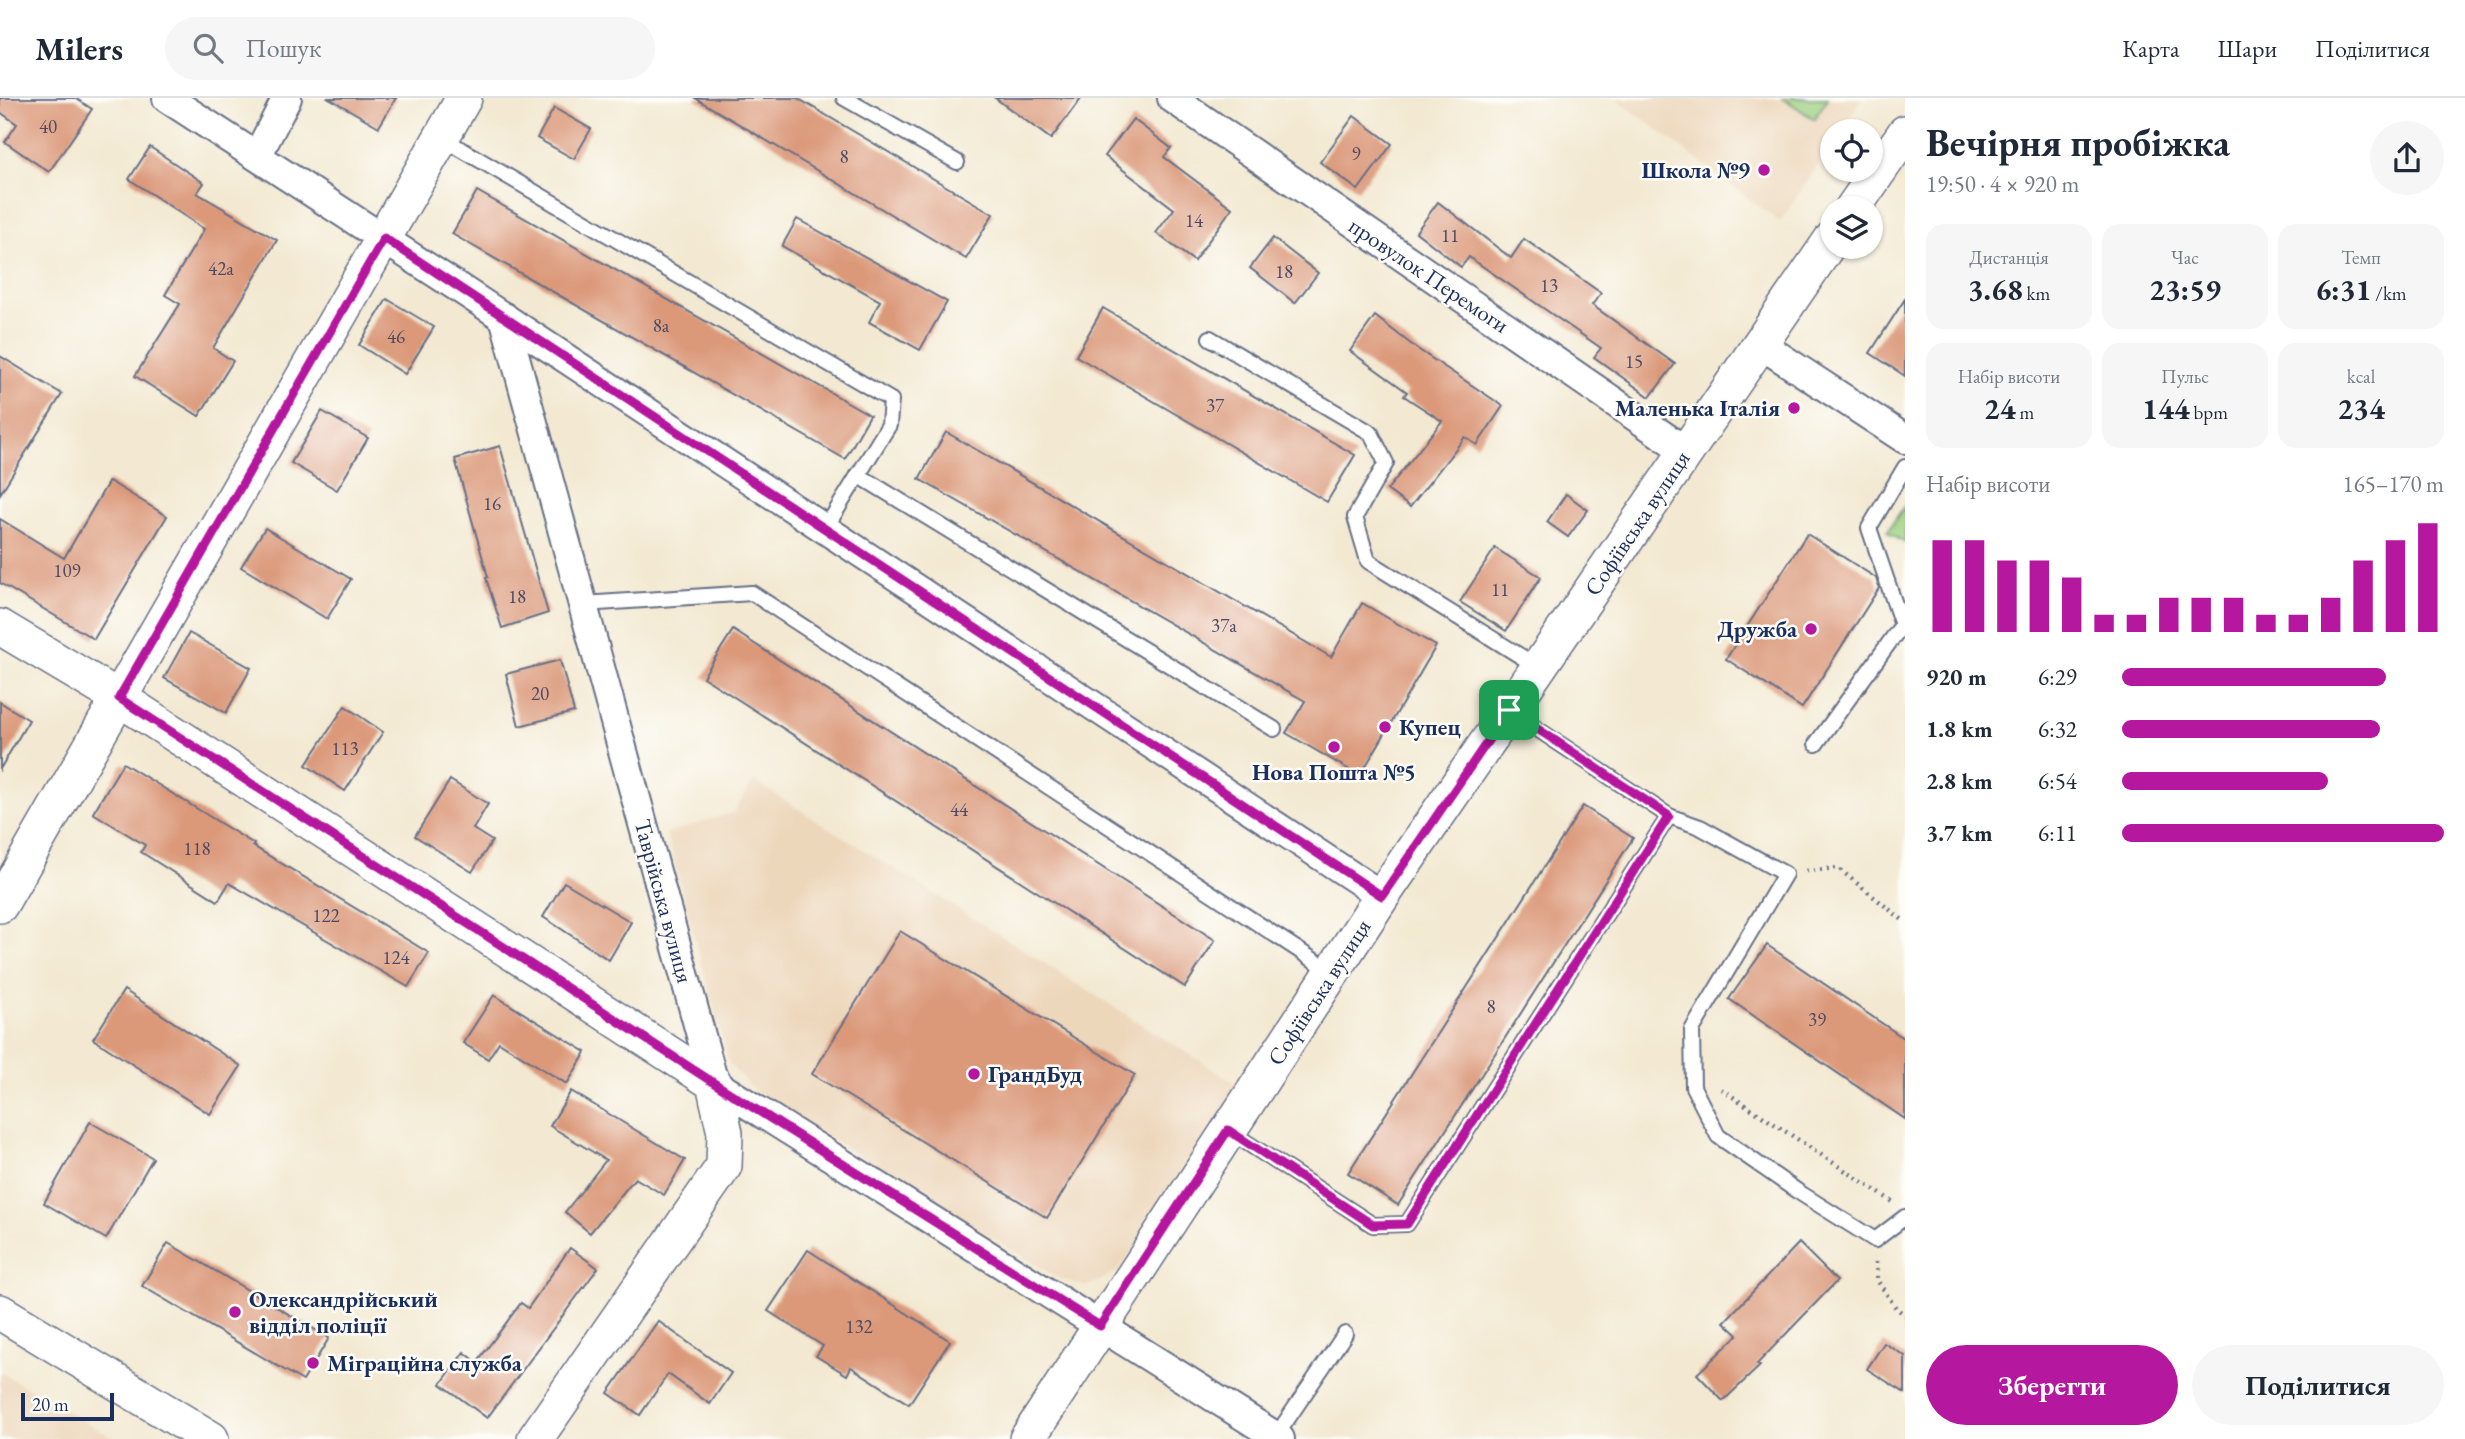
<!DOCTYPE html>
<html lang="uk">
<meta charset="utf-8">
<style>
:root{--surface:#fff;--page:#f6f6f7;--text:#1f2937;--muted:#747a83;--line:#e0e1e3;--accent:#b5179e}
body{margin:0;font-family:"EB Garamond",serif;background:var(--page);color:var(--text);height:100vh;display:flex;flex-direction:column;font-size:26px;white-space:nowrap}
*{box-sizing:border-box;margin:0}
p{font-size:23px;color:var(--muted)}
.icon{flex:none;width:38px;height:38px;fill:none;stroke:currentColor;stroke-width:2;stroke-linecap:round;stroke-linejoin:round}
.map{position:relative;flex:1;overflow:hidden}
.drawer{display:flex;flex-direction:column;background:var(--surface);width:560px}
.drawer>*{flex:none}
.tools{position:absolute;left:1820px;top:21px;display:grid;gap:14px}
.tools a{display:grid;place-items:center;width:63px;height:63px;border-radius:50%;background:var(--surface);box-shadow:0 2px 5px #0004;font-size:35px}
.scale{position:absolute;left:21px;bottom:18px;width:93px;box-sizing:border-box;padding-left:7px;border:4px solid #1b2f5e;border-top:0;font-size:19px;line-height:24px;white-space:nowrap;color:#1b2f5e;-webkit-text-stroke:5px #fdfcf7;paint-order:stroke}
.pin{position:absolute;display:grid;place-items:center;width:60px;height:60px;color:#fff;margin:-30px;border-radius:14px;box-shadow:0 4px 10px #0006}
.round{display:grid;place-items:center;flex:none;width:74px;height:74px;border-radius:37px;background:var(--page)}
.headline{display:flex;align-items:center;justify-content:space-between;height:119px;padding:0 21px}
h1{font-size:38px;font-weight:700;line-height:52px}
.metrics{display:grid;grid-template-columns:repeat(3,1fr);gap:10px;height:119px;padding:7px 21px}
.metrics div{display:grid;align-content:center;border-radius:18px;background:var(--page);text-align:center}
.metrics b{font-size:30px;font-weight:700}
.metrics small{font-size:19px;font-weight:400}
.metrics p{font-size:19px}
.chart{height:196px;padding:14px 21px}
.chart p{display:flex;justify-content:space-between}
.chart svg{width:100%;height:126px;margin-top:7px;stroke:var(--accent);stroke-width:6}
.primary-button{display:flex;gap:14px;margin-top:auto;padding:14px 21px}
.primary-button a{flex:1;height:80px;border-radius:42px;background:var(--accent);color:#fff;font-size:28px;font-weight:700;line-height:80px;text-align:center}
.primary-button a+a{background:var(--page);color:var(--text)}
ul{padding:0 21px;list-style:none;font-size:23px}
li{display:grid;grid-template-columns:112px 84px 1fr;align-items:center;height:52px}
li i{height:18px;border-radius:9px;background:var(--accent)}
header{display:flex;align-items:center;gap:42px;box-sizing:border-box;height:98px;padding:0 35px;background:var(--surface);border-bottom:2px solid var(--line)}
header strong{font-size:33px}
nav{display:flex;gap:38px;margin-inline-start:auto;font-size:24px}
.search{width:490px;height:63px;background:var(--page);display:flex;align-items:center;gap:18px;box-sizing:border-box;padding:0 24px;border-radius:38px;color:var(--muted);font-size:26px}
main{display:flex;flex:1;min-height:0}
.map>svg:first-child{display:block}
.built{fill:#edd7bb}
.green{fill:#9ccf7f;stroke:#5c7f6e;stroke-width:2}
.building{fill:#db997a}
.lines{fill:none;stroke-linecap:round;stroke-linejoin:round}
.service-casing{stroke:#677087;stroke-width:18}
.minor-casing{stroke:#677087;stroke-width:32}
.tertiary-casing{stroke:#677087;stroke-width:38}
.path{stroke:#677087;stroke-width:4.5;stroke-dasharray:2 5;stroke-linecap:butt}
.service{stroke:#fff;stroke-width:14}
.minor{stroke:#fff;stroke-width:28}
.tertiary{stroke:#fff;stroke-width:35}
.route-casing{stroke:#fff;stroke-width:14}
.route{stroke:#b5179e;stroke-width:9}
.poi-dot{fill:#b5179e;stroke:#fdfcf7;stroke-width:2.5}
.labels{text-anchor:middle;stroke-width:5;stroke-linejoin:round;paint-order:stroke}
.number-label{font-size:19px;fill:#4b4a65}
.poi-label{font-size:23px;font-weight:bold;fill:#1b2f5e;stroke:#fdfcf7;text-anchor:start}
.street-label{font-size:23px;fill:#1b2f5e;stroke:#fdfcf7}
</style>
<header>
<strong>Milers</strong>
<div class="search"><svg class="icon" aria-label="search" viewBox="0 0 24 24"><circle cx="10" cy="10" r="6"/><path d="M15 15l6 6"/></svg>Пошук</div>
<nav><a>Карта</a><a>Шари</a><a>Поділитися</a></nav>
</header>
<main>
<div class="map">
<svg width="1905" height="1341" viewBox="0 0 1905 1341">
<rect width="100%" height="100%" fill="#fdfcf7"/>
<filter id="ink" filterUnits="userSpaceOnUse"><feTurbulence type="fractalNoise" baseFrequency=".0143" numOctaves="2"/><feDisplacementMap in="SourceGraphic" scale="14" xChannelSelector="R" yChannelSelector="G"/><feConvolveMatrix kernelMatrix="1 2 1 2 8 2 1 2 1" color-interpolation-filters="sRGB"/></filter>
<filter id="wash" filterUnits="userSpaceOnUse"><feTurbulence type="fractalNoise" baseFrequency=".00686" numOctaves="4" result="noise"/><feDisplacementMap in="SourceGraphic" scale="28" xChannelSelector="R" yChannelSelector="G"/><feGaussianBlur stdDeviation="1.57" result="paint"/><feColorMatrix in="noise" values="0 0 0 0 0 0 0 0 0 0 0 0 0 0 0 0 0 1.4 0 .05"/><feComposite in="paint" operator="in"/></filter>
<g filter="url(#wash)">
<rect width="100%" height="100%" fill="#f3e9d2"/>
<g class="built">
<path d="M 1615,0 L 1862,0 L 1841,33 L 1832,33 L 1832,46 L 1780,124 Z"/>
<path d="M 754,683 L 1240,988 L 1119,1173 L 1086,1189 L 1056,1179 L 758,996 L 729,966 L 666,736 L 734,714 Z"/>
<path d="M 0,1274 L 115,1341 L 0,1341 Z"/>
</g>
<g class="green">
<path d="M 1783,0 L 1828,0 L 1814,21 Z"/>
<path d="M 1905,407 L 1905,445 L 1887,434 Z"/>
</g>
<g id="blocks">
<g class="building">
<path d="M 0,0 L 75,0 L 92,11 L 49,74 L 5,44 L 17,26 L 0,14 Z"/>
<path d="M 329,0 L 396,0 L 379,29 Z"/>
<path d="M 695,0 L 797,0 L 993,116 L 966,161 Z"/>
<path d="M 995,0 L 1081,0 L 1051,41 Z"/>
<path d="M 554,10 L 591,31 L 574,61 L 537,40 Z"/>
<path d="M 1354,18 L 1392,46 L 1358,92 L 1320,64 Z"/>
<path d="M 1133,21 L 1171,50 L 1164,59 L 1232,110 L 1194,163 L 1156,135 L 1174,111 L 1105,58 Z"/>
<path d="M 150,49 L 204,85 L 197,95 L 277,142 L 213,250 L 233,263 L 199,318 L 135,278 L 180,206 L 165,197 L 204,131 L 129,81 Z"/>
<path d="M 477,93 L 870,317 L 845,361 L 452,136 Z"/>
<path d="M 1438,104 L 1511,160 L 1524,141 L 1601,195 L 1592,207 L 1675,266 L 1650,299 L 1594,259 L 1601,250 L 1469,159 L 1461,169 L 1416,134 Z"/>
<path d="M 797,121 L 947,204 L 920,252 L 869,224 L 880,203 L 782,148 Z"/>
<path d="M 1273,140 L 1318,175 L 1295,205 L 1250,170 Z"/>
<path d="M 387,201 L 434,229 L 405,276 L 359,247 Z"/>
<path d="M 1905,201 L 1905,278 L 1870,255 Z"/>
<path d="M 1103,210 L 1355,357 L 1327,404 L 1076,258 Z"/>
<path d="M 1375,218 L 1416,250 L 1503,308 L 1477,347 L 1465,339 L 1410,409 L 1387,392 L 1442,323 L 1404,298 L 1407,294 L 1350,253 Z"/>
<path d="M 0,258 L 62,296 L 0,396 Z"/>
<path d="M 322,313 L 368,340 L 337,392 L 291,365 Z"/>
<path d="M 946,334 L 1331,559 L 1362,505 L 1436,548 L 1360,678 L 1286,635 L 1305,603 L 919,381 Z"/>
<path d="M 500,348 L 548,515 L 502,530 L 486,480 L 488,479 L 455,361 Z"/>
<path d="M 109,383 L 167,418 L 94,541 L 0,485 L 0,421 L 64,460 Z"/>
<path d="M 1566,396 L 1588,412 L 1568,439 L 1547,424 Z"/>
<path d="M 265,430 L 351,481 L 327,521 L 241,469 Z"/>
<path d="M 1807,436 L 1876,480 L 1879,490 L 1802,610 L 1726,561 Z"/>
<path d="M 1495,450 L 1541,479 L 1506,533 L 1460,504 Z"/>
<path d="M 733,532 L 1215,842 L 1185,889 L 703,579 Z"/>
<path d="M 189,535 L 251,570 L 226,615 L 164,580 Z"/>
<path d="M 560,562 L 574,614 L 519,628 L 506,576 Z"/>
<path d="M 0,604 L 29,622 L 0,671 Z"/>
<path d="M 345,608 L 383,634 L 345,693 L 306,667 Z"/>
<path d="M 123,665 L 254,746 L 253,748 L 429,855 L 408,889 L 229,785 L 218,803 L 141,754 L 145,747 L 93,715 Z"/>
<path d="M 450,682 L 488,706 L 473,731 L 492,743 L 472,774 L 415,738 Z"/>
<path d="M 1583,708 L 1633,740 L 1398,1107 L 1348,1075 Z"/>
<path d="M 564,784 L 631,824 L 609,862 L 543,819 Z"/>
<path d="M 900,833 L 1135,977 L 1047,1120 L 812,976 Z"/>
<path d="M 1767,847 L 1905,941 L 1905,1021 L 1729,901 Z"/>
<path d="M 124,892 L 241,968 L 210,1016 L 93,941 Z"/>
<path d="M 494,897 L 586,954 L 567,986 L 499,944 L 488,961 L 463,945 Z"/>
<path d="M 571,993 L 685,1062 L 664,1097 L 635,1080 L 590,1135 L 565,1114 L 606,1062 L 550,1028 Z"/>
<path d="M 90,1024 L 153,1060 L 106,1141 L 44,1105 Z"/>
<path d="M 168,1145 L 329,1240 L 303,1283 L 142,1188 Z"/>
<path d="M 1799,1145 L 1837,1183 L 1757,1266 L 1760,1268 L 1723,1303 L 1697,1276 L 1738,1237 L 1724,1224 Z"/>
<path d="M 570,1150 L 598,1170 L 487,1320 L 441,1286 L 464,1254 L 477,1264 L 521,1205 L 528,1210 Z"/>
<path d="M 808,1152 L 950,1243 L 909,1306 L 851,1269 L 847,1277 L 816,1258 L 823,1248 L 768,1213 Z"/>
<path d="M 658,1223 L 731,1275 L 710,1306 L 668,1276 L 640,1317 L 608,1295 Z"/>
<path d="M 1884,1245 L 1905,1258 L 1905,1295 L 1867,1271 Z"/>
</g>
</g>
</g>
<g filter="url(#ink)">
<use href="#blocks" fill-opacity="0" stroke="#677087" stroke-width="2"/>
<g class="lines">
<g class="service-casing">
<g id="service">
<path d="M 844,0 L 957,64"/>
<path d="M 442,40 L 891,302 L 889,327 L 825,431"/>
<path d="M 1210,240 L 1371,335 L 1386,365 L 1355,419 L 1368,463 L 1538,569"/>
<path d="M 1905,369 L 1869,430 L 1902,527 L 1905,529"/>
<path d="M 858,377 L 1274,631"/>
<path d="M 583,506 L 752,495 L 1332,874"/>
<path d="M 1510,613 L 1669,718 L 1700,729 L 1785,776 L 1692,932 L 1693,989 L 1718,1038 L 1797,1093 L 1875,1142 L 1905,1119"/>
<path d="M 1816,646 L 1902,527"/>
<path d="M 1229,1033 L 1373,1127 L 1407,1126 L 1669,718"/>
<path d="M 1276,1338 L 1345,1236"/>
</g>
</g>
<g class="minor-casing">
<g id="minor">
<path d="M 167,0 L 456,188 L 1382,798"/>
<path d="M 1172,0 L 1687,354"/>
<path d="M 257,58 L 287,0"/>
<path d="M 504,219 L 714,985 L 1280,1341"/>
<path d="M 1760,246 L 1905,341"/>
</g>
</g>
<g class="tertiary-casing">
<g id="tertiary">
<path d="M 1853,110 L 1905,35"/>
<path d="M 0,529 L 119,600 L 714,985 L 725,1035 L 724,1068 L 535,1341"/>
<path d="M 0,807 L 464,0"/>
<path d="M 0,1214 L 211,1341"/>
<path d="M 1027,1341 L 1382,798 L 1832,141"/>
</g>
</g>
<g class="path">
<path d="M 1806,773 L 1838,770 L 1905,824"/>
<path d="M 1721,991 L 1893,1104"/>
<path d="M 1876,1164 L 1877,1182 L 1896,1210 L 1905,1217"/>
</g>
<use href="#service" class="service"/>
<use href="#minor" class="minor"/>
<use href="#tertiary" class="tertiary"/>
</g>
</g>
<g class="lines" filter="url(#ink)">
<g class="route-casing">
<path id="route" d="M 384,140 L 1382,798 L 1509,612 L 1669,718 L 1407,1126 L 1373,1127 L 1228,1032 L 1100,1228 L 714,985 L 119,600 Z"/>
</g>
<use href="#route" class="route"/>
</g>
<g class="poi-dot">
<circle cx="1764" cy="72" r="7"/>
<circle cx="1794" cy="310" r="7"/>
<circle cx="1811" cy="531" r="7"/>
<circle cx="1385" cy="629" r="7"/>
<circle cx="1334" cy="649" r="7"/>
<circle cx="974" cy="976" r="7"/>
<circle cx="235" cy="1214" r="7"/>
<circle cx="313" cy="1265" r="7"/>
</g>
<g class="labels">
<g class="number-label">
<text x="48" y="35">40</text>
<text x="1356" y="62">9</text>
<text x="844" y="65">8</text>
<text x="1194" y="129">14</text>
<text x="1450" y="144">11</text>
<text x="221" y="177">42а</text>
<text x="1284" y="180">18</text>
<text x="1549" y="194">13</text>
<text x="661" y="234">8а</text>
<text x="396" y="245">46</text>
<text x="1634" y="270">15</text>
<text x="1215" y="314">37</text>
<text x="492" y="412">16</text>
<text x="67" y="479">109</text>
<text x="1500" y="498">11</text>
<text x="517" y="505">18</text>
<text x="1224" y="534">37а</text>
<text x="540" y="602">20</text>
<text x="345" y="657">113</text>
<text x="959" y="718">44</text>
<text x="197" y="757">118</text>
<text x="326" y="824">122</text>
<text x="396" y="866">124</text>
<text x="1491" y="915">8</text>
<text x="1817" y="928">39</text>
<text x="859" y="1235">132</text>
</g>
<g class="poi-label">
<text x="1750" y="80" text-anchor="end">Школа №9</text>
<text x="1780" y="318" text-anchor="end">Маленька Італія</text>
<text x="1797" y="539" text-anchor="end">Дружба</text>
<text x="1399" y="637">Купец</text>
<text x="1334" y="682" text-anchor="middle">Нова Пошта №5</text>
<text x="988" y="984">ГрандБуд</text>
<text x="249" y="1209">Олександрійський<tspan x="249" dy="26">відділ поліції</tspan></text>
<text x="327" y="1273">Міграційна служба</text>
</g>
<g class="street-label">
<text transform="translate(1429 177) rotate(34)" y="8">провулок Перемоги</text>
<text transform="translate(1637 425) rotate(-56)" y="8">Софіївська вулиця</text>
<text transform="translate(664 803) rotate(75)" y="8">Таврійська вулиця</text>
<text transform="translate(1319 894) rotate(-57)" y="8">Софіївська вулиця</text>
</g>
</g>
</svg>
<div class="tools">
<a><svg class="icon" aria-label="locate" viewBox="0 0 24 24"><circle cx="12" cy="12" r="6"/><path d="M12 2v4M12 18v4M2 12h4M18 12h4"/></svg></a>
<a><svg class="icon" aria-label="layers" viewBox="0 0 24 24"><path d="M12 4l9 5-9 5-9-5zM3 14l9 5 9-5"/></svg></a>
</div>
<div class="scale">20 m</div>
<div class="pin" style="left:1509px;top:612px;background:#1e9e55"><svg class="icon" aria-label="arrive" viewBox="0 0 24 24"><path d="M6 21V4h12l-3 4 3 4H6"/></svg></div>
</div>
<section class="drawer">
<div class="headline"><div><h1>Вечірня пробіжка</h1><p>19:50 · 4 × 920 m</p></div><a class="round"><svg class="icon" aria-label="share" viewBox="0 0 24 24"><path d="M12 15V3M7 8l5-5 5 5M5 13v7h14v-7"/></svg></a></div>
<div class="metrics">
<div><p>Дистанція</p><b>3.68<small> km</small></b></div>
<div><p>Час</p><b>23:59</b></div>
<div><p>Темп</p><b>6:31<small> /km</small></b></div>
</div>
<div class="metrics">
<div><p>Набір висоти</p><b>24<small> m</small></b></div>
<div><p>Пульс</p><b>144<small> bpm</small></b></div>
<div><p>kcal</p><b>234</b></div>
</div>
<div class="chart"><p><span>Набір висоти</span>165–170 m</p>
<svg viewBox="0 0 160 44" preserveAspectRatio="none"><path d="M5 44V12M15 44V12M25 44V19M35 44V19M45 44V25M55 44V38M65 44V38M75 44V32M85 44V32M95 44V32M105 44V38M115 44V38M125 44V32M135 44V19M145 44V12M155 44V6"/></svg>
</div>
<ul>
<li><b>920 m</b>6:29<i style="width:82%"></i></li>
<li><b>1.8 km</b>6:32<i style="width:80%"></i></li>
<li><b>2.8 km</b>6:54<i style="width:64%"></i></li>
<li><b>3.7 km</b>6:11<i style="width:100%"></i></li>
</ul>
<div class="primary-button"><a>Зберегти</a><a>Поділитися</a></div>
</section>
</main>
